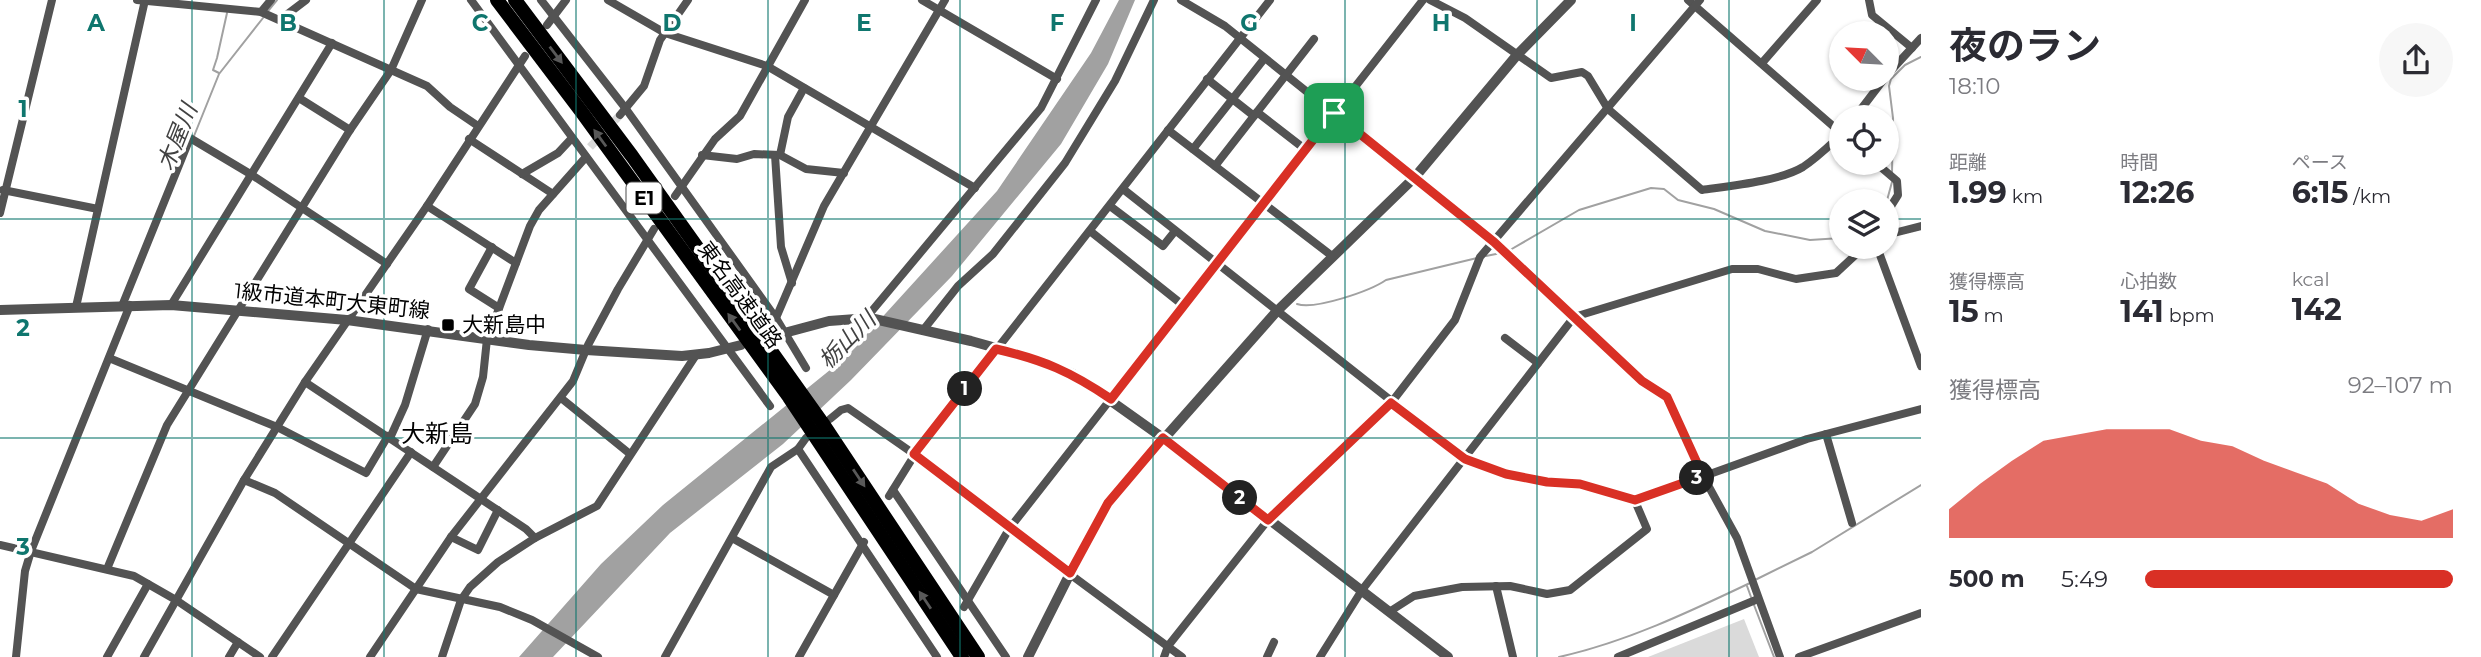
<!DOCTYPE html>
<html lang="ja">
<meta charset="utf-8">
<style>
:root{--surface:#fff;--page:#f7f7f7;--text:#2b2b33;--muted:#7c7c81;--accent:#d93025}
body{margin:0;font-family:Montserrat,"Noto Sans JP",sans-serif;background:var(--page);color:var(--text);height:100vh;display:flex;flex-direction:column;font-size:26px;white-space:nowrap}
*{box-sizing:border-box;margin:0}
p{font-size:23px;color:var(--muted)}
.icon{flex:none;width:38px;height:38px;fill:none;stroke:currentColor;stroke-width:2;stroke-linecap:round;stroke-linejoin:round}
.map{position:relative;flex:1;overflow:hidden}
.drawer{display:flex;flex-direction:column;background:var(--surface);width:560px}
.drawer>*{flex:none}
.needle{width:46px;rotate:294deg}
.tools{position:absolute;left:1829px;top:21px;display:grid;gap:14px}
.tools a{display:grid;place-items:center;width:70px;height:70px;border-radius:50%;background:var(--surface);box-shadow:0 2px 5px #0004;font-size:35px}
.pin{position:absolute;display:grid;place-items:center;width:60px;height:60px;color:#fff;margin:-30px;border-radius:14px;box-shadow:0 4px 10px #0006}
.km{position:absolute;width:35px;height:35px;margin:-18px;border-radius:50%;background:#222;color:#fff;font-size:19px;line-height:35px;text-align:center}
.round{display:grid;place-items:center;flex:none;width:74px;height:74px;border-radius:37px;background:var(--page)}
.head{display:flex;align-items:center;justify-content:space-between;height:119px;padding:0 28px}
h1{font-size:38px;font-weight:700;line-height:52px}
.figures{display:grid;grid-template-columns:repeat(3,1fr);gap:10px;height:119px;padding:7px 28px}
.figures div{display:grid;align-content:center}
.figures b{font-size:30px;font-weight:700}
.figures small{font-size:19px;font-weight:400}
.figures p{font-size:19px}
.chart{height:196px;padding:14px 28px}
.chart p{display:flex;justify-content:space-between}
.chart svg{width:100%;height:126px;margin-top:7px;fill:var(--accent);opacity:.7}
ul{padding:0 28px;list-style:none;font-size:23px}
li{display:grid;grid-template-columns:112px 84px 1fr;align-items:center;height:52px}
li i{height:18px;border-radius:9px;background:var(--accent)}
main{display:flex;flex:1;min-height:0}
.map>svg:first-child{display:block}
.green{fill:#dadada}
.water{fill:#a1a1a1}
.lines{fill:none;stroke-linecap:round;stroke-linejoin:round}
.stream{stroke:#a1a1a1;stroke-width:2}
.minor-tunnel{stroke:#d9d9d9;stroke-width:8;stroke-dasharray:8 4;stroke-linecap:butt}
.minor{stroke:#535353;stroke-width:8}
.tertiary{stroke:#535353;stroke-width:10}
.motorway{stroke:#000;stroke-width:14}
.oneway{fill:#595959}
.route-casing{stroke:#fff;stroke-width:14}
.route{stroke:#d93025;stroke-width:9}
.grid{fill:none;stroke:#0f766e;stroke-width:2;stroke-opacity:0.55}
.poi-dot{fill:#000;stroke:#fff;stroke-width:2.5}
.labels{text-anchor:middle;stroke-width:7;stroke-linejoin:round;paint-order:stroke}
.shield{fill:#fff;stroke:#4c4c4c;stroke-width:2}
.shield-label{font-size:19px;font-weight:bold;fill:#000}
.street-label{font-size:21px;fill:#000;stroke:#fff}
.poi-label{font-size:21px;fill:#000;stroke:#fff;text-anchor:start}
.water-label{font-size:23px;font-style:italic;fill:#424242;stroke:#fff}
.quarter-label{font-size:24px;fill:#000;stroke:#fff}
.grid-label{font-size:23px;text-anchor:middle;font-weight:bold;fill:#0f766e;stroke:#fff;stroke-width:7;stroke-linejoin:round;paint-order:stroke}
</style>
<main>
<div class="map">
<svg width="1921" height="657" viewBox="0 0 1921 657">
<rect width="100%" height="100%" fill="#fff"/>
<path class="green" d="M 1744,619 L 1759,657 L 1648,657 Z"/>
<path class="water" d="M 1119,0 L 1135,0 L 1108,64 L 1061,144 L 952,276 L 851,380 L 783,444 L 670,533 L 553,657 L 519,657 L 601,564 L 663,505 L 846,357 L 997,191 L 1091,53 Z"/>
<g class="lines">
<g class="stream">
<path d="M 268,11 L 277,0"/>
<path d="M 219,73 L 213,70 L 217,58 L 227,13"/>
<path d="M 194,136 L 219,74 L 263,18"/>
<path d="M 1892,173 L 1893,118 L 1889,86 L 1891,79 L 1905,65 L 1921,57"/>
<path d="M 1886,204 L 1892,182"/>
<path d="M 1510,250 L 1579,210 L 1651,188 L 1664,189 L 1678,200 L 1714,209 L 1765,231 L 1810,240 L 1841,238"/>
<path d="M 1486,256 L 1501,253"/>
<path d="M 1297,304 C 1315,310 1370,291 1386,280 L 1477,258"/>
<path d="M 1755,580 L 1812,552 L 1921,485"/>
<path d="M 1747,586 L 1751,597"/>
<path d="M 1754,605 L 1774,657"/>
<path d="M 1559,657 C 1626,642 1689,612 1750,583"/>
</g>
<path class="minor-tunnel" d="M 590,147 L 620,115"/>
<g class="minor">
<path d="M 137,0 L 261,12 L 427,86 L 450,107 L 478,126"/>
<path d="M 471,0 L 770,406"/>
<path d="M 541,0 L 626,109 L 776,318 L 806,368"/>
<path d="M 608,0 L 665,33 L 767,66 L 975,188"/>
<path d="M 922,0 L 1057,79"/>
<path d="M 1181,0 L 1225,26 L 1494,242 L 1641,381 L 1667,397 L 1703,476 L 1737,538 L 1780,657"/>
<path d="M 1430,0 L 1465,18 L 1551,78 L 1582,72 L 1588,76 L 1608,109 L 1702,190 C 1730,186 1780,181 1803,167 C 1817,158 1829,146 1841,135"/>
<path d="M 1688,0 L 1841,133"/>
<path d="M 1869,0 L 1872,15 L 1912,48"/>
<path d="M 261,12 L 271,0"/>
<path d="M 281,19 L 306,0"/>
<path d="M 547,25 L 566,0"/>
<path d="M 1762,63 L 1817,0"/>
<path d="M 1886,76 L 1921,38"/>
<path d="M 1207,79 L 1254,116"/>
<path d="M 299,98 L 350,130"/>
<path d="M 1257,112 L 1306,150"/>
<path d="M 620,115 L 644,86 L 660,40 L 688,0"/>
<path d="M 1855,117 L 1884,79"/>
<path d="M 1168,130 L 1332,256"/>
<path d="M 469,139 L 553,194"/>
<path d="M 1193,149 L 1264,59"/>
<path d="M 702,155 L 737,159 L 754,154 L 780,155 L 806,169 L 844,173"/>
<path d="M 775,155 L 781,247 L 792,283"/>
<path d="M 780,155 L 788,117 L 804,88"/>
<path d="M 1876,163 L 1897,181 L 1898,195 L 1886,214"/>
<path d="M 1215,166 L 1314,39"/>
<path d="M 522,174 L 558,153 L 572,138"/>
<path d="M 1123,189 L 1465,459 L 1506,474 L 1547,482 L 1580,484 L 1635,501 L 1807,439 L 1921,409"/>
<path d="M 3,190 L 98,209"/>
<path d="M 675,196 L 715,139 L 740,116 L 805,0"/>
<path d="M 427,206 L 516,263"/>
<path d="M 1110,206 L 1163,246 L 1175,231"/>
<path d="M 0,213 L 52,0"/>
<path d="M 1090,231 L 1184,306"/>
<path d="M 1886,235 L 1921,226"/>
<path d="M 492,247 L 469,289 L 499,308"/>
<path d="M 1877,247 L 1921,366"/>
<path d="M 171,305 L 332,43"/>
<path d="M 122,306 L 190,138 L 252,175 L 387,264"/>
<path d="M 76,307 L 145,0"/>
<path d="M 776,318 L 824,206 L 945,0"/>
<path d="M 866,318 L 1041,108 L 1096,0"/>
<path d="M 924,329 L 958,286 L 993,254 L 1065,163 L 1115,81 L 1154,0"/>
<path d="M 1505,338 L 1538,363"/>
<path d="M 495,340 L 495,319 L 530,226 L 539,210 L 586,157"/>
<path d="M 109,358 L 277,427 L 366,473 L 388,436"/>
<path d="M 305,382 L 526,529 L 535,538"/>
<path d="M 561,398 L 630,454"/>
<path d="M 830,419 L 841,410 L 848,408 L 914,454 L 1009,529 L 1182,657"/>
<path d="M 1826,434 L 1852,523"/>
<path d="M 390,438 L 405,405 L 428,329"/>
<path d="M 798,449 L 937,657"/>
<path d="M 433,467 L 475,404 L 483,377 L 487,339"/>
<path d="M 244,480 L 275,493 L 416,589 L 500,607 L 532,620 L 598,657"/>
<path d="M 893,490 L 1006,657"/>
<path d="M 889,496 L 917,451 L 1270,0"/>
<path d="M 451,537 L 478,550 L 498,510"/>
<path d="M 732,538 L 834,595"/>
<path d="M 0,545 L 134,576 L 176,600 L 260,657"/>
<path d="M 107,569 L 167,425 L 350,130 L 391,70 L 422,0"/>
<path d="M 1496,586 L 1513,657"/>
<path d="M 964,607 L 1009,529 L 1423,0"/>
<path d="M 1389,612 L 1414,596 L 1462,587 L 1510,586 L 1547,594 L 1570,590 L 1647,529 L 1635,501"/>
<path d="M 16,657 L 25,571 L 31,551 L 130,305"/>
<path d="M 107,657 L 148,584"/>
<path d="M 144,657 L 244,480 L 305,382 L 427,206 L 525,56"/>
<path d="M 229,657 L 238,642"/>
<path d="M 272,657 L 411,452"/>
<path d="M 370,657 L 451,537 L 573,381 L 588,345 L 618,289 L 654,229"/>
<path d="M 442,657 L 461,600 L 470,587 L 498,562 L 535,538 L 597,506 L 696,355"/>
<path d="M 665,657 L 771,467 L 798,449 L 806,438"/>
<path d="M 799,657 L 864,542"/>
<path d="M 1164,657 L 1168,646 L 1268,520 L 1391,403 L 1455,320 L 1480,257 L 1700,0"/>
<path d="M 1267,657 L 1274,642"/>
<path d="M 1320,657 L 1362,590 L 1574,317 L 1732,269 L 1758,269 L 1796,279 L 1836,273 L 1864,247"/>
<path d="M 1618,657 L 1758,599"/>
<path d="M 1799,657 L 1921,613"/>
</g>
<g class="tertiary">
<path d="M 0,310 L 171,305 L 347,320 L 529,345 L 586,350 L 682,356 L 709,353 L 741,345"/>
<path d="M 773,336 L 829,321 L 870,318 L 971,341 L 1032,358 L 1073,374 L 1163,438 L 1448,657"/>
<path d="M 1028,657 L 1096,522 L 1123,485 L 1277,311 L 1415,177 L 1517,55 L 1571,0"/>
</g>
<g class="motorway">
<path d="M 497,0 L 581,111 L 789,397 L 962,657"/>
<path d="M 515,0 L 632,156 L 821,421 L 978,657"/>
</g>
</g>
<defs><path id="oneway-solid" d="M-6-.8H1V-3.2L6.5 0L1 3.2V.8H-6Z" transform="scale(1.75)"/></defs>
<g class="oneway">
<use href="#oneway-solid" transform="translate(556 55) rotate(53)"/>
<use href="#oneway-solid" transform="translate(600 138) rotate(-126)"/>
<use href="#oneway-solid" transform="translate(734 322) rotate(-126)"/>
<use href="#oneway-solid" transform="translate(859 478) rotate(56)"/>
<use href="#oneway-solid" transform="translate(925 600) rotate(-124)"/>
</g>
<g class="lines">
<g class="route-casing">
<path id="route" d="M 1334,113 L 1494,242 L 1642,381 L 1667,397 L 1703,476 L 1635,500 L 1580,484 L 1547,482 L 1506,474 L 1465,459 L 1391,403 L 1268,520 L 1163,438 L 1108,503 L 1070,573 L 914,454 L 996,349 C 1044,360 1071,372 1111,399 Z"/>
</g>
<use href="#route" class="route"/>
</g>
<path class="grid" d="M 192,0 L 192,657M 384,0 L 384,657M 576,0 L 576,657M 768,0 L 768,657M 960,0 L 960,657M 1153,0 L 1153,657M 1345,0 L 1345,657M 1537,0 L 1537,657M 1729,0 L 1729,657M 0,219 L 1841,219M 1886,219 L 1921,219M 0,438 L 1921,438"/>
<rect class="poi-dot" x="441" y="318" width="14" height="14" rx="3.5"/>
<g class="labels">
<rect class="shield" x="626.5" y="182.5" width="35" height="31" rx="5"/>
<g class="shield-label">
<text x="644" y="205">E1</text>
</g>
<g class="street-label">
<text transform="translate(740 295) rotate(54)" y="7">東名高速道路</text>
<text transform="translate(332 301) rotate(6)" y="7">1級市道本町大東町線</text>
</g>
<g class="poi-label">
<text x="462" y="332">大新島中</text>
</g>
<g class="water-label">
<text transform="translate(177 137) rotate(-68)" y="8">木屋川</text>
<text transform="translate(847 340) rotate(-45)" y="8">栃山川</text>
</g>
<g class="quarter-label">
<text x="437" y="442">大新島</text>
</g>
</g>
<g class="grid-label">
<text x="96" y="31">A</text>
<text x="288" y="31">B</text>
<text x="480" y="31">C</text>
<text x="672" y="31">D</text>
<text x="864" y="31">E</text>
<text x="1057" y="31">F</text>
<text x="1249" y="31">G</text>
<text x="1441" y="31">H</text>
<text x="1633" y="31">I</text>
<text x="23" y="117">1</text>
<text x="23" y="336">2</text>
<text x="23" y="555">3</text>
</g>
</svg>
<div class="tools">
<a><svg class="needle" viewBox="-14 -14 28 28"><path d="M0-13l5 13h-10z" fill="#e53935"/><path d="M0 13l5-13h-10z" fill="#7c7c81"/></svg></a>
<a><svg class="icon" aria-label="locate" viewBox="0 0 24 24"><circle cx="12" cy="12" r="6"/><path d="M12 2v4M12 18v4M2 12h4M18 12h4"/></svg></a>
<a><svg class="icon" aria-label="layers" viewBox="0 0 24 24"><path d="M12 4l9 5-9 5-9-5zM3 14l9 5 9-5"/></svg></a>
</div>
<div class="pin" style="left:1334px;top:113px;background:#1e9e55"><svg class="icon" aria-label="arrive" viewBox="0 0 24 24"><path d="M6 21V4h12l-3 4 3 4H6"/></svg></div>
<b class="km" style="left:965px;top:389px">1</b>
<b class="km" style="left:1240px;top:498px">2</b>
<b class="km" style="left:1697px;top:478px">3</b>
</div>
<section class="drawer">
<div class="head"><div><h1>夜のラン</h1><p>18:10</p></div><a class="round"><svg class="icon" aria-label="share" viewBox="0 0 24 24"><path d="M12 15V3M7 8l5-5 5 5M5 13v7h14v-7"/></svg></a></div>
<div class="figures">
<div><p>距離</p><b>1.99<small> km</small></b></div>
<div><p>時間</p><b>12:26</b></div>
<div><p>ペース</p><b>6:15<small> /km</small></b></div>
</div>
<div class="figures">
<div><p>獲得標高</p><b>15<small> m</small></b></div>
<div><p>心拍数</p><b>141<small> bpm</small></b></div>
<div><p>kcal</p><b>142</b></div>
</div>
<div class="chart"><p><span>獲得標高</span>92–107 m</p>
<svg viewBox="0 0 160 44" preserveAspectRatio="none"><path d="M0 44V34L10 25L20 17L30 10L40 8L50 6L60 6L70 6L80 10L90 12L100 17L110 21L120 25L130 32L140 36L150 38L160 34V44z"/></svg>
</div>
<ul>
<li><b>500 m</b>5:49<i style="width:100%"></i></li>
</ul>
</section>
</main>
